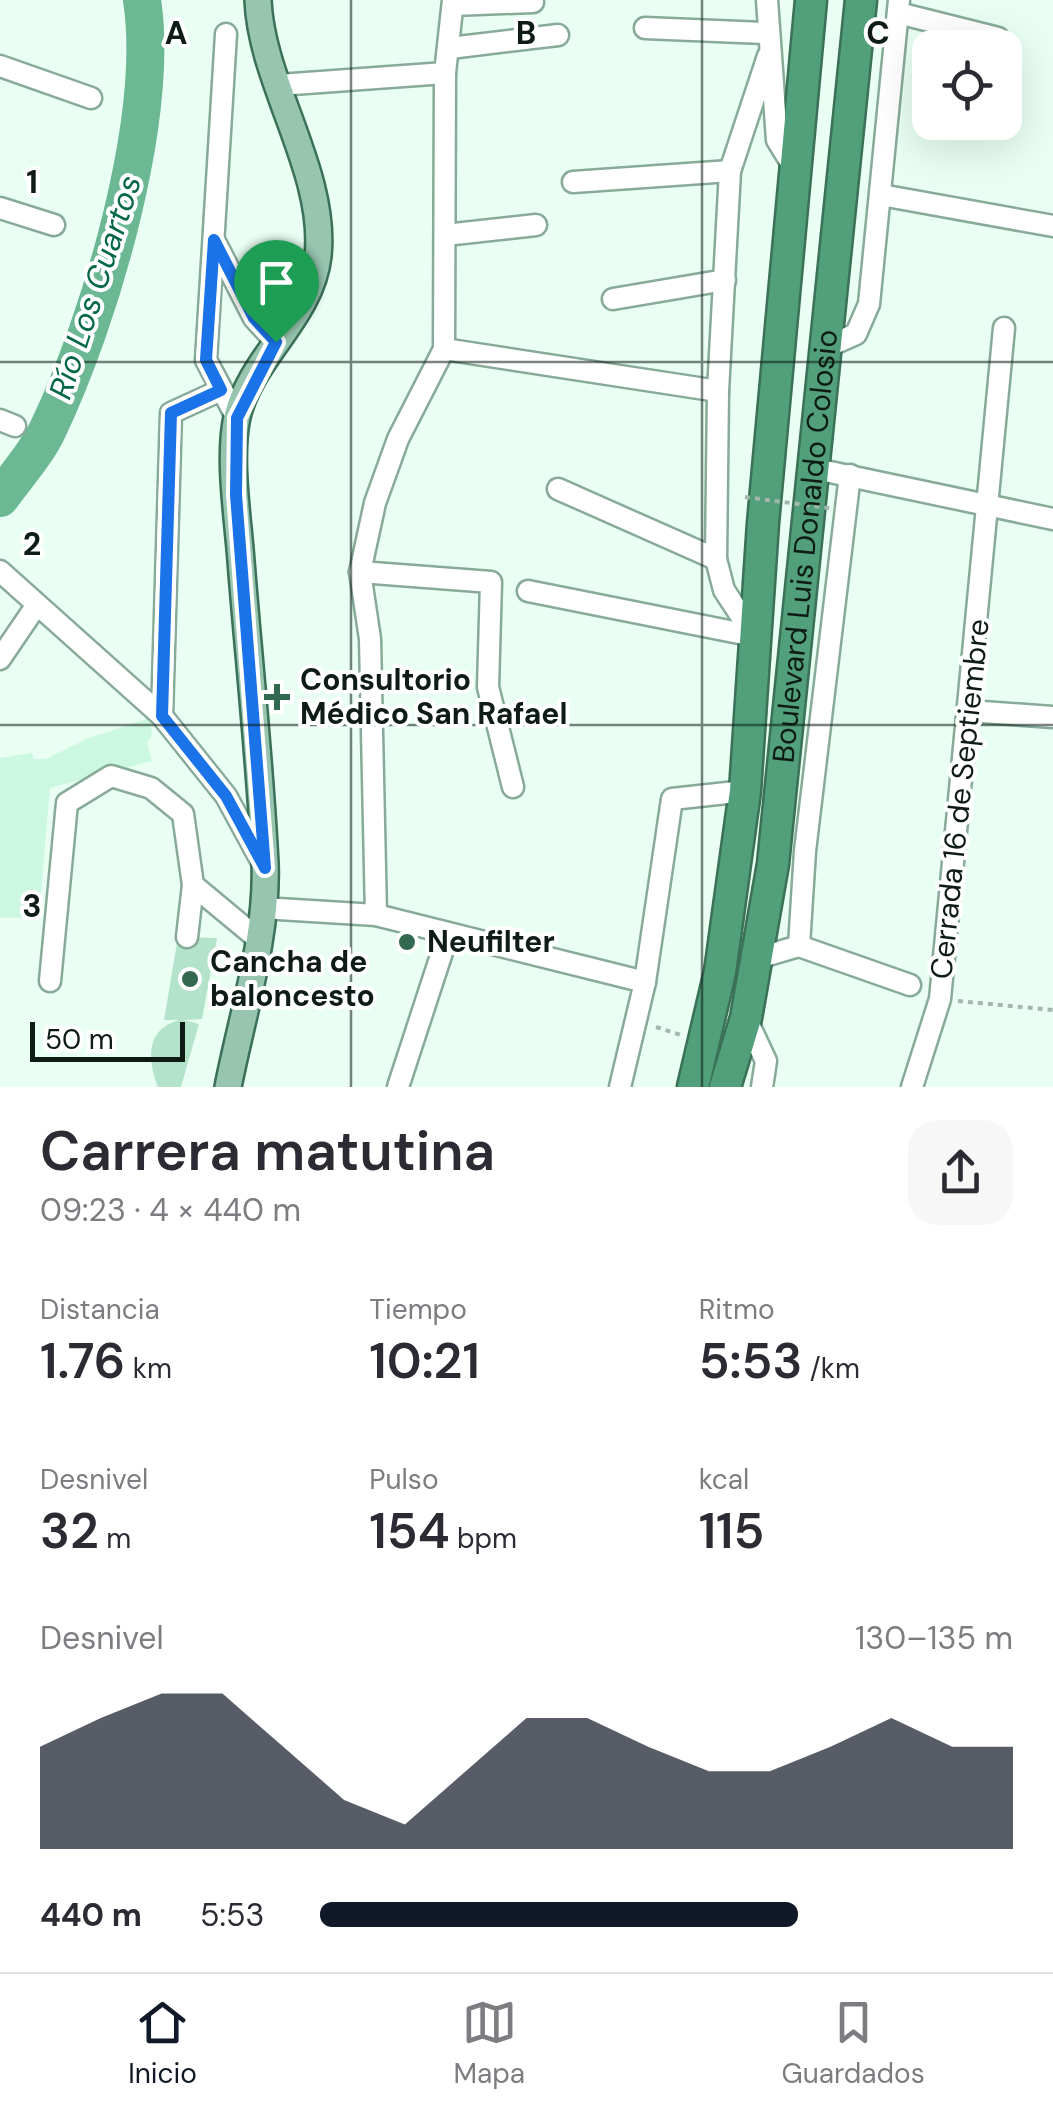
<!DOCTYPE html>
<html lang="es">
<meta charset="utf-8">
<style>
:root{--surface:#fff;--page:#f7f7f7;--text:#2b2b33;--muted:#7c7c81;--line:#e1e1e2;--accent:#111827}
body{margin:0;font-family:"DM Sans",sans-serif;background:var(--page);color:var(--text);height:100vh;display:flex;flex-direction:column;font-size:38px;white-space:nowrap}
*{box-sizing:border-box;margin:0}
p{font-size:32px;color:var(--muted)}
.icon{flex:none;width:55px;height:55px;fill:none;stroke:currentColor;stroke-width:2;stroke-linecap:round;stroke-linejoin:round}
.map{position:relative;height:1087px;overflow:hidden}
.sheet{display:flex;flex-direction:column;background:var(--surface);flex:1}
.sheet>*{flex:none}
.fabs{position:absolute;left:912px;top:30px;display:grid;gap:20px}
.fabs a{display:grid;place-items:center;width:110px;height:110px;border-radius:20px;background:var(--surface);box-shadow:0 10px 40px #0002;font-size:50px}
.scale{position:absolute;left:30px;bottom:25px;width:155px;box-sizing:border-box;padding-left:10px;border:5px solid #0e1c15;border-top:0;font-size:28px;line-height:35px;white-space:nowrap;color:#0e1c15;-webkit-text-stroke:8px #fff;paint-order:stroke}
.pin{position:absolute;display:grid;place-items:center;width:85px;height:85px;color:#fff;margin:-102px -42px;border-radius:50% 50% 50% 0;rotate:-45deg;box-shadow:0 0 10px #0007}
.pin .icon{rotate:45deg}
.round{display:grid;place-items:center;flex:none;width:105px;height:105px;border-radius:30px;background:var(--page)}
.headline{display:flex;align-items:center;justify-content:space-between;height:170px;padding:0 40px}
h1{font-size:55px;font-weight:600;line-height:75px}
.metrics{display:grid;grid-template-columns:repeat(3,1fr);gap:15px;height:170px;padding:10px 40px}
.metrics div{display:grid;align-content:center}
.metrics b{font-size:50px;font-weight:600}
.metrics small{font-size:28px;font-weight:400}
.metrics p{font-size:28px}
.chart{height:280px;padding:20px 40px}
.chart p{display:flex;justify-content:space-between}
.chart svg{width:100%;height:180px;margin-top:10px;fill:var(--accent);opacity:.7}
ul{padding:0 40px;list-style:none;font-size:32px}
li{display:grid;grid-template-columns:160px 120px 1fr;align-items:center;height:75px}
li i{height:25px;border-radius:12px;background:var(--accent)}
.tabs{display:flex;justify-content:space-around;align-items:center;height:140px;border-top:2px solid var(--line);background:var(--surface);font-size:28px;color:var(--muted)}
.tabs a{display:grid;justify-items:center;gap:5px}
.tabs .active{color:var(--accent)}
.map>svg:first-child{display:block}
.built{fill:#ccf8e1}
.green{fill:#b3e3ca}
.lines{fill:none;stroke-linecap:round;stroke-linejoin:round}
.river{stroke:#6db894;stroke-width:38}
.minor-casing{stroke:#88aa98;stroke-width:25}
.major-casing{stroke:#3a7157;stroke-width:30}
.highway-casing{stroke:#3a7157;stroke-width:35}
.path{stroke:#a4b7ad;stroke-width:4;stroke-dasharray:5 5;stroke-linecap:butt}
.minor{stroke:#fff;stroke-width:20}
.major{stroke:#97c5b0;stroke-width:25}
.highway{stroke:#519f7b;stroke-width:30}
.path-bridge{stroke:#a4b7ad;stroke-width:4;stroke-dasharray:5 5;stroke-linecap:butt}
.route-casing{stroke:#fff;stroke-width:20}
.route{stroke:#1a73e8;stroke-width:12}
.grid{fill:none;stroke:#0e1c15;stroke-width:2.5;stroke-opacity:0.55}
.poi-dot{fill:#326950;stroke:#fff;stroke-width:4}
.labels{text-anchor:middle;stroke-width:8;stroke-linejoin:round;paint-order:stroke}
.street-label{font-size:30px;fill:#0e1c15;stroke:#fff}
.poi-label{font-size:30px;font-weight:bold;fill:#0e1c15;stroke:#fff;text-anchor:start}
.water-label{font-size:32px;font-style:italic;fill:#056846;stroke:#fff}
.grid-label{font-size:32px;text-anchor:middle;font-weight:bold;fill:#0e1c15;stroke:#fff;stroke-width:8;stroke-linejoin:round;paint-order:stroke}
</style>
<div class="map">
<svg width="1053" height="1087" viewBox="0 0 1053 1087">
<rect width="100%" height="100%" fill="#e9fff3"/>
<path class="built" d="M 150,718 L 152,736 L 147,742 L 152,761 L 50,788 L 39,917 L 0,918 L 0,758 L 32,753 L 34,759 L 46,759 L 89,738 Z"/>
<path class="green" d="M 178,937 L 217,938 L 202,1019 L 184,1020 L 199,1024 L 181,1087 L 158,1087 C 147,1059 146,1028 180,1020 L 164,1020 Z"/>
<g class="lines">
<path class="river" d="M 0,498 C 16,476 37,453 48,429 C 100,320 160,119 142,0"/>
<g class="minor-casing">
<g id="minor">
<path d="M 767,0 L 777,140 L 793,166"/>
<path d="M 453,5 L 533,2"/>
<path d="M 898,13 L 998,38"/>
<path d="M 645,28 L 766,33"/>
<path d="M 226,34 L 206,360 L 237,418"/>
<path d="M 450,48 L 558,35"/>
<path d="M 0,66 L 91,98"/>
<path d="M 279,85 L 445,73"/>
<path d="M 573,182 L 730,171"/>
<path d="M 881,195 L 1053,226"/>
<path d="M 0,208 L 54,225"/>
<path d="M 445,235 L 536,225"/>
<path d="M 215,242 L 254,318 L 276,342"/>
<path d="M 613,299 L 725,280"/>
<path d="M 444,349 L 718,391"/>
<path d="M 822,349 L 856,334 L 869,304 L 899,0"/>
<path d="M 0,420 L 15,426"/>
<path d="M 811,468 L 1053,519"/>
<path d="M 558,489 L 716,559"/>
<path d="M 0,571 L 162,716 L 226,796 L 263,864"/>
<path d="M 360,572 L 491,582 L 488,687 L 513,787"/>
<path d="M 528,591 L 754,636"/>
<path d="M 754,636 L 724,590 L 716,559 L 718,391 L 730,171 L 768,56"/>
<path d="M 0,659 L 36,606"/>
<path d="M 969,711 L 1053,717"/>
<path d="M 162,716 L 171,413 L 221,390"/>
<path d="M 193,885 L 257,938"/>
<path d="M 262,908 L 376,915 L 645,982"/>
<path d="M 376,915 L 370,639 L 360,572 L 375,503 L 398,439 L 444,349 L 445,73 L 453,0"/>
<path d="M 799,946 L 910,985"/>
<path d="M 758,958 L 799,946 L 805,851 L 850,475"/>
<path d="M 50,981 L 67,803 L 111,776 L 151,788 L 183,814 L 193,885 L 187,937"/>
<path d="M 746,1018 L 766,1061 L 762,1087"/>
<path d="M 398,1087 L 448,934"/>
<path d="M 620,1087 L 645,982 L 672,799 L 745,791"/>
<path d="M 912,1087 L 940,999 L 1004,328"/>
</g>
</g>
<g class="major-casing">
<path id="major" d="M 228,1087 C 242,1015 268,936 265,863 C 260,762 249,662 241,561 C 238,519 228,458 237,417 C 251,357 311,318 318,256 C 327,172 261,83 258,0"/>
</g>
<g class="highway-casing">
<g id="highway">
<path d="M 693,1087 L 720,972 L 745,791 L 763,523 L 811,0"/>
<path id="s1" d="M 725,1087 L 746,1018 L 773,864 L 861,0"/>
</g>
</g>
<g class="path">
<path d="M 958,1001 L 1053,1010"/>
<path d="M 656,1027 L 681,1035"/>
</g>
<use href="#minor" class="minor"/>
<use href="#major" class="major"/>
<use href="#highway" class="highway"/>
<path class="path-bridge" d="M 745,497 L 836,509"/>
</g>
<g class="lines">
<g class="route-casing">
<path id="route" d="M 214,240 L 254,318 L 276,342 L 237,418 L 236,495 L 265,868 L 226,796 L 162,716 L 171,413 L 221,390 L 206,360 Z"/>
</g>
<use href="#route" class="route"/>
</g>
<path class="grid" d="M 351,0 L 351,1087M 702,0 L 702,1087M 0,362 L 1053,362M 0,725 L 1053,725"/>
<g class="poi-dot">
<path d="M272 682h10v10h10v10h-10v10h-10v-10h-10v-10h10z"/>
<circle cx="407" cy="942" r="10"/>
<circle cx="190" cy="979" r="10"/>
</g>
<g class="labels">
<g class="street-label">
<text dy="10" stroke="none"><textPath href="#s1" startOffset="548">Boulevard Luis Donaldo Colosio</textPath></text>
<text transform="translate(960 799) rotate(-84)" y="10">Cerrada 16 de Septiembre</text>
</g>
<g class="poi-label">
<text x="300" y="690">Consultorio<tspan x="300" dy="34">Médico San Rafael</tspan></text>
<text x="427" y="952">Neufilter</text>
<text x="210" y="972">Cancha de<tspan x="210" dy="34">baloncesto</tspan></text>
</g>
<g class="water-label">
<text transform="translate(95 287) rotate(-72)" y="11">Río Los Cuartos</text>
</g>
</g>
<g class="grid-label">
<text x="176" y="44">A</text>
<text x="526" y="44">B</text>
<text x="878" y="44">C</text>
<text x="32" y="193">1</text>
<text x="32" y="555">2</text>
<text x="32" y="917">3</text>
</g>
</svg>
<div class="fabs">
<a><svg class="icon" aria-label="locate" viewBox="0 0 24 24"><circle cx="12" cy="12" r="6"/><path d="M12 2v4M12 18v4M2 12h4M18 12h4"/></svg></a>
</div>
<div class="scale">50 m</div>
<div class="pin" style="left:276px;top:342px;background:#1e9e55"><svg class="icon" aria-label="arrive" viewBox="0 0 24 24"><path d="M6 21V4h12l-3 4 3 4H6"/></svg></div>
</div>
<section class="sheet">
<div class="headline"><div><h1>Carrera matutina</h1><p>09:23 · 4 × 440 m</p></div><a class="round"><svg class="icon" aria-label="share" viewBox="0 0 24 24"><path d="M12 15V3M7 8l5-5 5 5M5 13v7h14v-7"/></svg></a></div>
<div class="metrics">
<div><p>Distancia</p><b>1.76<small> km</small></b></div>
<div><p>Tiempo</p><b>10:21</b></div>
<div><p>Ritmo</p><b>5:53<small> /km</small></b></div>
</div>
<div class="metrics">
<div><p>Desnivel</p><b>32<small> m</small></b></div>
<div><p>Pulso</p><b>154<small> bpm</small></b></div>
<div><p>kcal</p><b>115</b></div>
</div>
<div class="chart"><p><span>Desnivel</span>130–135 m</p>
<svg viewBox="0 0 160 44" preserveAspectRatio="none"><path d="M0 44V19L10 12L20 6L30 6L40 19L50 32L60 38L70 25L80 12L90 12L100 19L110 25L120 25L130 19L140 12L150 19L160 19V44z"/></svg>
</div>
<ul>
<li><b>440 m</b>5:53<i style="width:69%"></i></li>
</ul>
</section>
<nav class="tabs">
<a class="active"><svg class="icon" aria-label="home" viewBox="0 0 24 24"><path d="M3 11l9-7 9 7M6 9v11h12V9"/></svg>Inicio</a>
<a><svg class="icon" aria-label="map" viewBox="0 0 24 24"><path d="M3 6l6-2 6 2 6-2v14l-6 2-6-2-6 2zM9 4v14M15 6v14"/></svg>Mapa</a>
<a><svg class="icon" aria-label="saved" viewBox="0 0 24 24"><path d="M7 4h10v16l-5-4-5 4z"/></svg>Guardados</a>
</nav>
